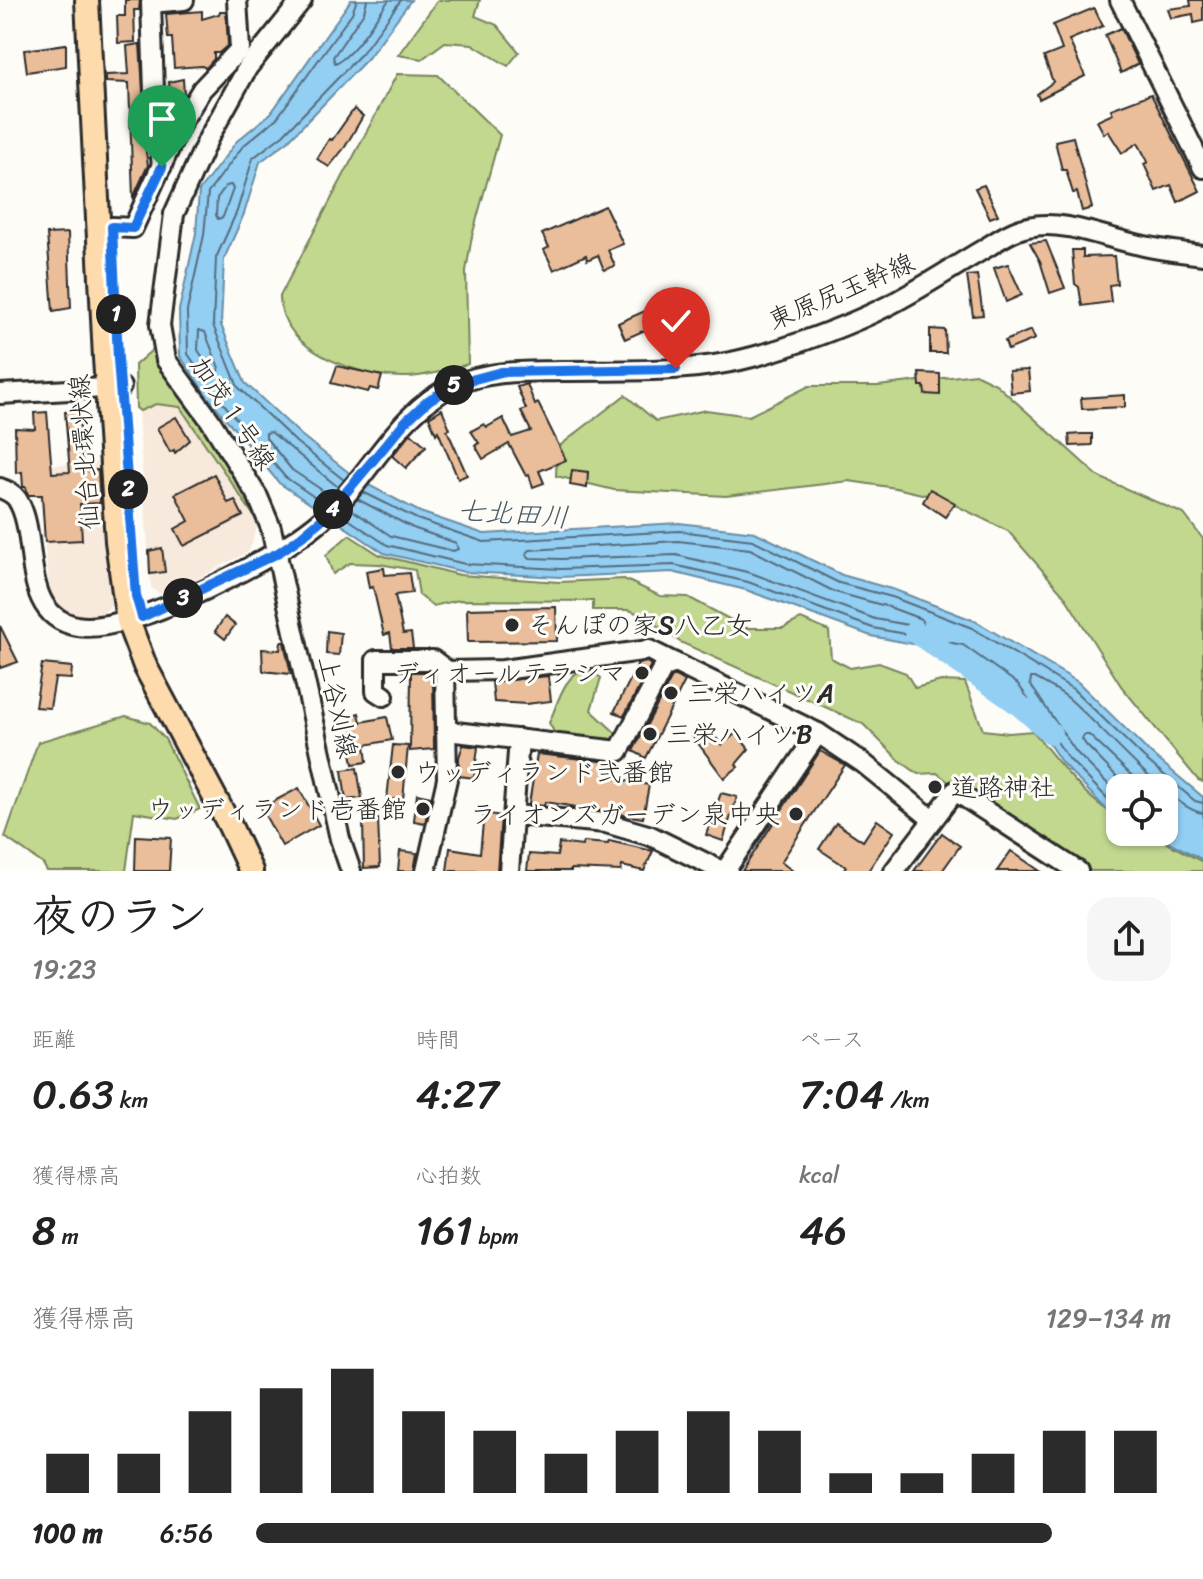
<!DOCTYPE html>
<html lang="ja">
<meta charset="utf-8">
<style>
:root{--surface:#fff;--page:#f6f6f6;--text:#222;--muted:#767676;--accent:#2b2b2b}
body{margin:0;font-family:Sriracha,"Klee One",sans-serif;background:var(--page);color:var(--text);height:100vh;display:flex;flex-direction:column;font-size:30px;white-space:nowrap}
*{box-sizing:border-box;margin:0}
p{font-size:26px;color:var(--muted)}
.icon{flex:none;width:44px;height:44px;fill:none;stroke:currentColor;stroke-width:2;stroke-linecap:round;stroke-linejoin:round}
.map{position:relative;height:871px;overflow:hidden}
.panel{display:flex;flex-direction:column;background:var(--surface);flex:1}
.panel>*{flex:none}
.fabs{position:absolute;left:1106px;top:774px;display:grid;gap:16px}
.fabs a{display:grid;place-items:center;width:72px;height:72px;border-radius:16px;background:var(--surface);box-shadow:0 2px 6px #0004;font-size:40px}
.pin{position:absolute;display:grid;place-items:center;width:68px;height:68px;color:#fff;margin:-82px -34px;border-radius:50% 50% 50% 0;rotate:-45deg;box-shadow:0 0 8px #0007}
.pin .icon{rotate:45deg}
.km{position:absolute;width:40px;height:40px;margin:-20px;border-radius:50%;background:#222;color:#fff;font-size:22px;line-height:40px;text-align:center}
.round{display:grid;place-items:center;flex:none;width:84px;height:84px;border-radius:24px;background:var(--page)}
.head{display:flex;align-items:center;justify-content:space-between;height:136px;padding:0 32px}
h1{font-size:44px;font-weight:600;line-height:60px}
.figures{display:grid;grid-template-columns:repeat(3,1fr);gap:12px;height:136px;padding:8px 32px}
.figures div{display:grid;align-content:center}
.figures b{font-size:40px;font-weight:600}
.figures small{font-size:22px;font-weight:400}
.figures p{font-size:22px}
.chart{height:224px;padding:16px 32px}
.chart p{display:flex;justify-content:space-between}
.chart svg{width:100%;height:144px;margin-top:8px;stroke:var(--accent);stroke-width:6}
ul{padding:0 32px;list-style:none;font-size:26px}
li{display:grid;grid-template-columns:128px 96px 1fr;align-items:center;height:60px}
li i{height:20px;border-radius:10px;background:var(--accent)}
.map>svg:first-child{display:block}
.built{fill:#f7e9db}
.green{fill:#c1d88e;stroke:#76825c;stroke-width:2}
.water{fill:#93cef3;stroke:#698da3;stroke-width:2}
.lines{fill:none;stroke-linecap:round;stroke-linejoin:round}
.shore{stroke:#556c7b;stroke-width:2}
.river{stroke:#93cef3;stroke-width:22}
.building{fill:#eabe9a;stroke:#2b2b2b;stroke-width:2}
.minor-casing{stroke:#2b2b2b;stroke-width:24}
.major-casing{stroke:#2b2b2b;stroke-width:28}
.minor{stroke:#fdfcf7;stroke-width:18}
.major{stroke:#fedbac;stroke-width:22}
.route-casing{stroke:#fff;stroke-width:16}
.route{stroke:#1a73e8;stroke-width:10}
.poi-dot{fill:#2b2b2b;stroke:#fdfcf7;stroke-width:3}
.labels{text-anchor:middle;stroke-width:6;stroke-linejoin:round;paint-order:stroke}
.street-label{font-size:26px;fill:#2b2b2b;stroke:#fdfcf7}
.poi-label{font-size:26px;fill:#2b2b2b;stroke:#fdfcf7;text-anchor:start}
.water-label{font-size:28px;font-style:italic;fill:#4a5c67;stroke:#fdfcf7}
</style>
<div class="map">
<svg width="1203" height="871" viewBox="0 0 1203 871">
<rect width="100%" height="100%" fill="#fdfcf7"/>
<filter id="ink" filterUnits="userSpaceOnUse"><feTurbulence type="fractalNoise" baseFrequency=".0125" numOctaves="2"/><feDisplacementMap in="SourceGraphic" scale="16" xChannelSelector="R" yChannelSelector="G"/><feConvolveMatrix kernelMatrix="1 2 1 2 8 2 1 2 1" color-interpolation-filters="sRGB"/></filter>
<g filter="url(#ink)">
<g class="built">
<path d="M 156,404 L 180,407 L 258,524 L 249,551 L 165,596 L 151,588 L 138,413 Z"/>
<path d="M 101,462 L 111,606 L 93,622 L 70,621 L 51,603 L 36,466 Z"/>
</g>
<g class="green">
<path d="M 438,0 L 480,0 L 475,16 L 497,25 L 519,52 L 508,66 L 472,44 L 445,42 L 422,59 L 398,55 Z"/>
<path d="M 397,74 L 438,75 L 500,135 L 472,236 L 466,271 L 468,364 C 449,370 428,376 408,377 C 362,378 279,352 280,296 Z"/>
<path d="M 152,350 L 254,498 L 258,522 L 180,407 L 156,404 L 140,411 L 136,408 L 135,365 Z"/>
<path d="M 975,374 L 996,384 L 1099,477 L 1184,514 L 1203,539 L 1203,782 L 1198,780 L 1121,686 L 1064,595 L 1008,531 L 943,499 L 896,488 L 849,481 L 726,496 L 614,490 L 556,476 L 557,448 L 625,395 L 656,421 L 706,410 L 749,416 L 809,386 L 878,386 Z"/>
<path d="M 349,535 L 380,555 L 460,575 L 559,582 L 624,579 L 660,596 L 688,597 L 746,628 L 783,628 L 801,619 L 829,631 L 831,658 L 850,668 L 879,663 L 906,673 L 915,688 L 941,681 L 965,682 L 983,730 L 1009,733 L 1033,731 C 1058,761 1085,800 1120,818 L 1120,832 L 1146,832 L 1203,862 L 1203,871 L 1091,871 L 964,784 L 951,784 L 937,773 L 918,774 L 899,760 L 863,724 L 680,642 L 642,615 L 629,610 L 593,610 L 593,601 L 459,600 L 433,606 L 419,595 L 415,570 L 379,564 L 350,563 L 333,574 L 326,555 Z"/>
<path d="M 587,668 L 601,678 L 591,710 L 621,738 L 616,745 L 557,737 L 549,723 C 559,701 563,675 587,668 Z"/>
<path d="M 126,716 L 150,723 L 165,739 L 200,809 L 177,819 L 134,812 L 126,871 L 47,871 L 43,864 L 5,837 L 38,742 Z"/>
</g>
<path class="water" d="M 351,0 L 411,0 L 368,58 L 288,141 L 260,162 L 244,214 L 224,259 L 221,325 L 245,383 L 301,435 L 357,479 L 420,512 L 484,534 L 679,523 L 755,532 L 842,575 L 895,590 L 975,621 L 1078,682 L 1148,751 L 1203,797 L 1203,860 L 1150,832 L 1164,832 L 1164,788 L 1120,788 L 1120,816 L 1106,809 L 1062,763 L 1012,689 L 960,653 L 871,636 L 746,590 L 672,572 L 560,577 L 464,572 L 384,553 L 279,483 L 207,396 L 180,356 L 179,310 L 196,233 L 199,191 L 237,141 L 271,113 Z"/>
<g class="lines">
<g class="shore">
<path d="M 367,0 L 364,12 L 333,57 L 335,63 C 353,57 376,17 389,0"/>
<path d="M 231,185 L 233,189 L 223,217 L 218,219 L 216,215 L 217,198 L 226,186 Z"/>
<path d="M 199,330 L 205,332 L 219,368 L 217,373 L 212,372 L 198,350 Z"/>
<path d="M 344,480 L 296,442 L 238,387 L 213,325 L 216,258 L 237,211 L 253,158 L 283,135 L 362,53 L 401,0"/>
<path d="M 363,492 L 417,519 L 484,542 L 679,531 L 753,540 L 839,583 L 892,597 L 972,628 L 1073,689 L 1143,757 L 1195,801 L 1203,803"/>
<path d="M 331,496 L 292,470 L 266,438 L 266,433 L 271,432 L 338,487"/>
<path d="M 323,503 L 285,477 L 213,391 L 188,354 L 187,311 L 204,235 L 208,193 L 243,146 L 277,118 L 352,13 L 357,0"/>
<path d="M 349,508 L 391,536 L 453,551 L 458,549 L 456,543 L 413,528 L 357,499"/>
<path d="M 342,515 L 387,545 L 465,564 L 561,569 L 674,565 L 748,582 L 873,628 L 963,645 L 1018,684 L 1068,758 L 1111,802 L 1120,807"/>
<path d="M 678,541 L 750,549 L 835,592 L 889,607 L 921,619 L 923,624 L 919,627 L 875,619 L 751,573 L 676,555 L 561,559 L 530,558 L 526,554 L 530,550 Z"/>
<path d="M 1131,788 L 1124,784 L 1086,745 L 1082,739 L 1084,735 L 1089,735 L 1145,788"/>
<path d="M 1120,796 L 1076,752 L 1030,684 L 1031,678 L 1035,678 C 1046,684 1058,690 1067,697 C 1095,719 1173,811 1203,813"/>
</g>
<path class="river" d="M 915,632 L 1018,704 L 1051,733"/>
</g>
<g class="building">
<path d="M 125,0 L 140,0 L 139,10 L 134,10 L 135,42 L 118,43 L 117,16 L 125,16 Z"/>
<path d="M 1190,0 L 1203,0 L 1203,21 L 1194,23 L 1193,14 L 1171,18 L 1168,9 L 1191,6 Z"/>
<path d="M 1094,8 L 1103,26 L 1069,40 L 1085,76 L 1039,99 L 1037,94 L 1053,82 L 1044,57 L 1062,50 L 1053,25 Z"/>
<path d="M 202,11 L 202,19 L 219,14 L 220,11 L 226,11 L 228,45 L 219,53 L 214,53 L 214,59 L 206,68 L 202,66 L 174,68 L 172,38 L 168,38 L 166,14 Z"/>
<path d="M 1121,28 L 1138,64 L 1121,73 L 1105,35 Z"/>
<path d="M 66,44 L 66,66 L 27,72 L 24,50 Z"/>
<path d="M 140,44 L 145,120 L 141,120 L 148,165 L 133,198 L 129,83 L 106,82 L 106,75 L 129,74 L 127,46 Z"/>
<path d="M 183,79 L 184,95 L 180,101 L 171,103 L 169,82 Z"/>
<path d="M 1151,94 L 1200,191 L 1178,202 L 1171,185 L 1156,191 L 1144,164 L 1148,162 L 1138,143 L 1122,153 L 1108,131 L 1104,134 L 1097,121 L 1113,114 L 1111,109 Z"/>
<path d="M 354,109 L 363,116 L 345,147 L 329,167 L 317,159 L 329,139 L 332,140 Z"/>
<path d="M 1073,137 L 1092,208 L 1082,211 L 1077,192 L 1073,193 L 1066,170 L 1062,170 L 1055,141 Z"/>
<path d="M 984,185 L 998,215 L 990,218 L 975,188 Z"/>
<path d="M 605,206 L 623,244 L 608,250 L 615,266 L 604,270 L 598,255 L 587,260 L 586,255 L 554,270 L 544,250 L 549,247 L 542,234 Z"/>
<path d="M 68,233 L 71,308 L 53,311 L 47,234 Z"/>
<path d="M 1046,241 L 1065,288 L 1050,293 L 1040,261 L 1030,243 Z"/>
<path d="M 1072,250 L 1083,250 L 1083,257 L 1114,256 L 1117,284 L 1109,285 L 1111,302 L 1082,306 L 1079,287 L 1075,284 Z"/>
<path d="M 1008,264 L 1022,295 L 1006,302 L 994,268 Z"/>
<path d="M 977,275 L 983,315 L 973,316 L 967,276 Z"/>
<path d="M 656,306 L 672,348 L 663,351 L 654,330 L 647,334 L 645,330 L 625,339 L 618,323 Z"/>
<path d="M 930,329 L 945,330 L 946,353 L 930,353 Z"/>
<path d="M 1031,330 L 1035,339 L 1008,350 L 1005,341 Z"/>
<path d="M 337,366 L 382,376 L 378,390 L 370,388 L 368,392 L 331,383 Z"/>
<path d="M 1028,370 L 1030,391 L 1011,393 L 1009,371 Z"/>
<path d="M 919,373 L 940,374 L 940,395 L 925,394 L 924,386 L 920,386 Z"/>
<path d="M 527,384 L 535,405 L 538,403 L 566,460 L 539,471 L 544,483 L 533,487 L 529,475 L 526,476 L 509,444 L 483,459 L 475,445 L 479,443 L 471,431 L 484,424 L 487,427 L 503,418 L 512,437 L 531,431 L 521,411 L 526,409 L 517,387 Z"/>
<path d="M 1125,395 L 1125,407 L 1082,409 L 1081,398 Z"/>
<path d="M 442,409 L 450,429 L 447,430 L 467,475 L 458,479 L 438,431 L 436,434 L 429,417 Z"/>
<path d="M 79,411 L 83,471 L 98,470 L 100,503 L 80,504 L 82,540 L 45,542 L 42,495 L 28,495 L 26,487 L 23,487 L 22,472 L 16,473 L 15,428 L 35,429 L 34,413 L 47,412 L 52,473 L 70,472 L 65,412 Z"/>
<path d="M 176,417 L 190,440 L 175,453 L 174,450 L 170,452 L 157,428 Z"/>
<path d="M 411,433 L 426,446 L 406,468 L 392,456 Z"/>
<path d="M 1081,434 L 1092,434 L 1092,445 L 1070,446 L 1069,435 Z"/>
<path d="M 572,470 L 588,472 L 587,488 L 570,485 Z"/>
<path d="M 214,474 L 228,503 L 235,500 L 243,516 L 184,546 L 175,529 L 189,521 L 175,494 Z"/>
<path d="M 930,489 L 955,503 L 945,517 L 923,502 Z"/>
<path d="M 162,548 L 165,572 L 150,574 L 149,551 Z"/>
<path d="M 384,568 L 385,575 L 409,573 L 412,593 L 395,595 L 403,634 L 411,633 L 413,648 L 392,648 L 390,633 L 384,635 L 373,587 L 369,588 L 366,571 Z"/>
<path d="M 556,607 L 557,641 L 468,642 L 467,609 Z"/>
<path d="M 225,617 L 235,625 L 225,639 L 215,631 Z"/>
<path d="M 0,626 L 18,662 L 0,668 Z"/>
<path d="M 327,631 L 341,633 L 339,655 L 326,654 Z"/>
<path d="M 281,642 L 284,642 L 291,674 L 263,671 L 262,649 L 280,650 Z"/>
<path d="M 647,662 L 651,665 L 624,716 L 614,712 L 638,664 Z"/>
<path d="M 42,664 L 72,667 L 71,679 L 55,678 L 50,708 L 35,707 Z"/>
<path d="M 411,672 L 429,672 L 433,675 L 434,749 L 410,751 Z"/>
<path d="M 548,676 L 551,701 L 526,704 L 494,702 L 492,682 Z"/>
<path d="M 675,676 L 685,681 L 646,758 L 633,751 L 672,677 Z"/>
<path d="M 359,713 L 361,722 L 387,717 L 392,740 L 365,745 L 367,762 L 353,764 L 345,717 Z"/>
<path d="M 701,726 L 712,742 L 716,738 L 722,745 L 736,733 L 749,749 L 736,764 L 738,767 L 724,778 L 691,734 Z"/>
<path d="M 393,745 L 408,746 L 403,800 L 387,799 Z"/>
<path d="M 463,745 L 478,747 L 474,778 L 459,776 L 459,757 Z"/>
<path d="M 820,751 L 845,765 L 781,862 L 793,871 L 742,871 Z"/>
<path d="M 537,754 L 619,763 L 617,779 L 649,785 L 643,818 L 545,802 L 544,806 L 529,804 Z"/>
<path d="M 357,768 L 362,798 L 346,800 L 342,770 Z"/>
<path d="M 299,788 L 319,825 L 282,846 L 261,808 Z"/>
<path d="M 721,793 L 737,797 L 723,841 L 706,835 Z"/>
<path d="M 417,794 L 431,797 L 425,823 L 414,821 Z"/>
<path d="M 484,813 L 501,816 L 497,871 L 447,871 L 450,848 L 480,853 Z"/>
<path d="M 378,819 L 380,867 L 364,868 L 363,820 Z"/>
<path d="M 877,820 L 894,832 L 868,871 L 843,871 L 846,867 L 819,849 L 836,823 L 863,841 Z"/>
<path d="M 942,833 L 960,846 L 942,871 L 914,871 Z"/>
<path d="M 136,836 L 171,838 L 169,871 L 135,871 Z"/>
<path d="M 609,841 L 653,851 L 644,871 L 622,866 L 621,871 L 571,869 L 571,871 L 527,871 L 529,854 L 557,856 L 559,843 L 582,846 L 583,842 L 608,844 Z"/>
<path d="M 400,851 L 417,853 L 414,871 L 398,871 Z"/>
<path d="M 1011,851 L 1040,871 L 997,871 Z"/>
</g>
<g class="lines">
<g class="minor-casing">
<g id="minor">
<path d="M 302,0 L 248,67 L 208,139 L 174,214 L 160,325 L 166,360 L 210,420 L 258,497 L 271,528 L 340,839 L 351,871"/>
<path d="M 1120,0 L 1203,168"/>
<path d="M 162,166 L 154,91 L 151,3 L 184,0"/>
<path d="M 112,227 L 133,228 L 181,123 L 202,89 L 240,49 L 237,0"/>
<path d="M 0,394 L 121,387"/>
<path d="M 0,488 C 7,491 13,493 17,499 C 41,536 17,615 77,626 C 131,636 285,555 326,516 C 371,475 397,411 455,385 C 488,370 525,372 560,371 C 617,370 675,373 731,362 C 780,352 861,322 904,297 C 931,282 957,265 984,249 C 997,241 1012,230 1028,227 C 1064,219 1104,238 1140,245 C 1160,250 1182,252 1203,255"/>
<path d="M 445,671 L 503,670 L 649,650 L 675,663"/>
<path d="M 384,696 L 376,691 L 376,660 L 433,660 L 445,669 L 447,779 L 426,871"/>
<path d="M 447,731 L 619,751 L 663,668 L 675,663 L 818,733 L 863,763 L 932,819"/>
<path d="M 515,815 L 606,823 L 651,836 L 722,871"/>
<path d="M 509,871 L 519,739"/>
<path d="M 725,871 L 818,733"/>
<path d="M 894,871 L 955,791 L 1078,871"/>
</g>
</g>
<g class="major-casing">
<path id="major" d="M 87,0 L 105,358 L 117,541 L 128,621 L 145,666 L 230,826 L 251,871"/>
</g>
<use href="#minor" class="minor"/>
<use href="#major" class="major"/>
</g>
</g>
<g class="lines" filter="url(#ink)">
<g class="route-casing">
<path id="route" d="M 162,167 L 133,228 L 112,227 L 118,359 L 136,596 L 142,617 L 278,553 L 301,537 L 327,515 L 406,421 L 429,400 L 456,384 L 501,372 L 676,369"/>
</g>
<use href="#route" class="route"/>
</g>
<g class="poi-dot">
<circle cx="512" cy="625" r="8"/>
<circle cx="642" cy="673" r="8"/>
<circle cx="671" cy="693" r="8"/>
<circle cx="650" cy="734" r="8"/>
<circle cx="398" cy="772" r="8"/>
<circle cx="935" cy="787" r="8"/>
<circle cx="423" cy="809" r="8"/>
<circle cx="796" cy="814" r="8"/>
</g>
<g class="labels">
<g class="street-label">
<text transform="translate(841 291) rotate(-23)" y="9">東原尻玉幹線</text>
<text transform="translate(233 413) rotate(56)" y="9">加茂１号線</text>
<text transform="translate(84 452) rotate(-94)" y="9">仙台北環状線</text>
<text transform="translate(338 707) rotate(78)" y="9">上谷刈線</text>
</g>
<g class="poi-label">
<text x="528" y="634">そんぽの家S八乙女</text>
<text x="626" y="682" text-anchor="end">ディオールテラシマ</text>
<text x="687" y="702">三栄ハイツA</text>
<text x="666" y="743">三栄ハイツB</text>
<text x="414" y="781">ウッディランド弐番館</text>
<text x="951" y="796">道路神社</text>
<text x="407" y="818" text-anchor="end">ウッディランド壱番館</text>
<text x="780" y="823" text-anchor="end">ライオンズガーデン泉中央</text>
</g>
<g class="water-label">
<text transform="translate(513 513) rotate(4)" y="10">七北田川</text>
</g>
</g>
</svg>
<div class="fabs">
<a><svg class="icon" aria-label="locate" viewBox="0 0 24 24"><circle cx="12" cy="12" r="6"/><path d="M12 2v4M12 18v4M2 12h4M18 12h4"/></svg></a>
</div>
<div class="pin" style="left:162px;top:167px;background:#1e9e55"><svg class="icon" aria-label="arrive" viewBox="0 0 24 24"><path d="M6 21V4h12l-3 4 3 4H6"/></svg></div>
<div class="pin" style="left:676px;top:369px;background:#d93025"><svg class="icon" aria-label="check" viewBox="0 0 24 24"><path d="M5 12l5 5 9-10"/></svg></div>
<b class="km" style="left:116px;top:314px">1</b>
<b class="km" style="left:128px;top:489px">2</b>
<b class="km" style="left:183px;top:598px">3</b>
<b class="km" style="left:333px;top:509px">4</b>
<b class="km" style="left:454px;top:385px">5</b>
</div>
<section class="panel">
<div class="head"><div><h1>夜のラン</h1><p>19:23</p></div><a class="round"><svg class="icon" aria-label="share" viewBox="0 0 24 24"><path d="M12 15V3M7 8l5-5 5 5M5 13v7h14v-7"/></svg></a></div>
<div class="figures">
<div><p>距離</p><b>0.63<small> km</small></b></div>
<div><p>時間</p><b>4:27</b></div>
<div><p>ペース</p><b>7:04<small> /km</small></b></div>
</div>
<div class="figures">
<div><p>獲得標高</p><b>8<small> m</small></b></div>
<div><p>心拍数</p><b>161<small> bpm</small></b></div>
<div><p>kcal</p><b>46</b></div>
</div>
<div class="chart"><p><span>獲得標高</span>129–134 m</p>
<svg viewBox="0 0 160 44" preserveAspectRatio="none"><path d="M5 44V32M15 44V32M25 44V19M35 44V12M45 44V6M55 44V19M65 44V25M75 44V32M85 44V25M95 44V19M105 44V25M115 44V38M125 44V38M135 44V32M145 44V25M155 44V25"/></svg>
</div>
<ul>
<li><b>100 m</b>6:56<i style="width:87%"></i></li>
</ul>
</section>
